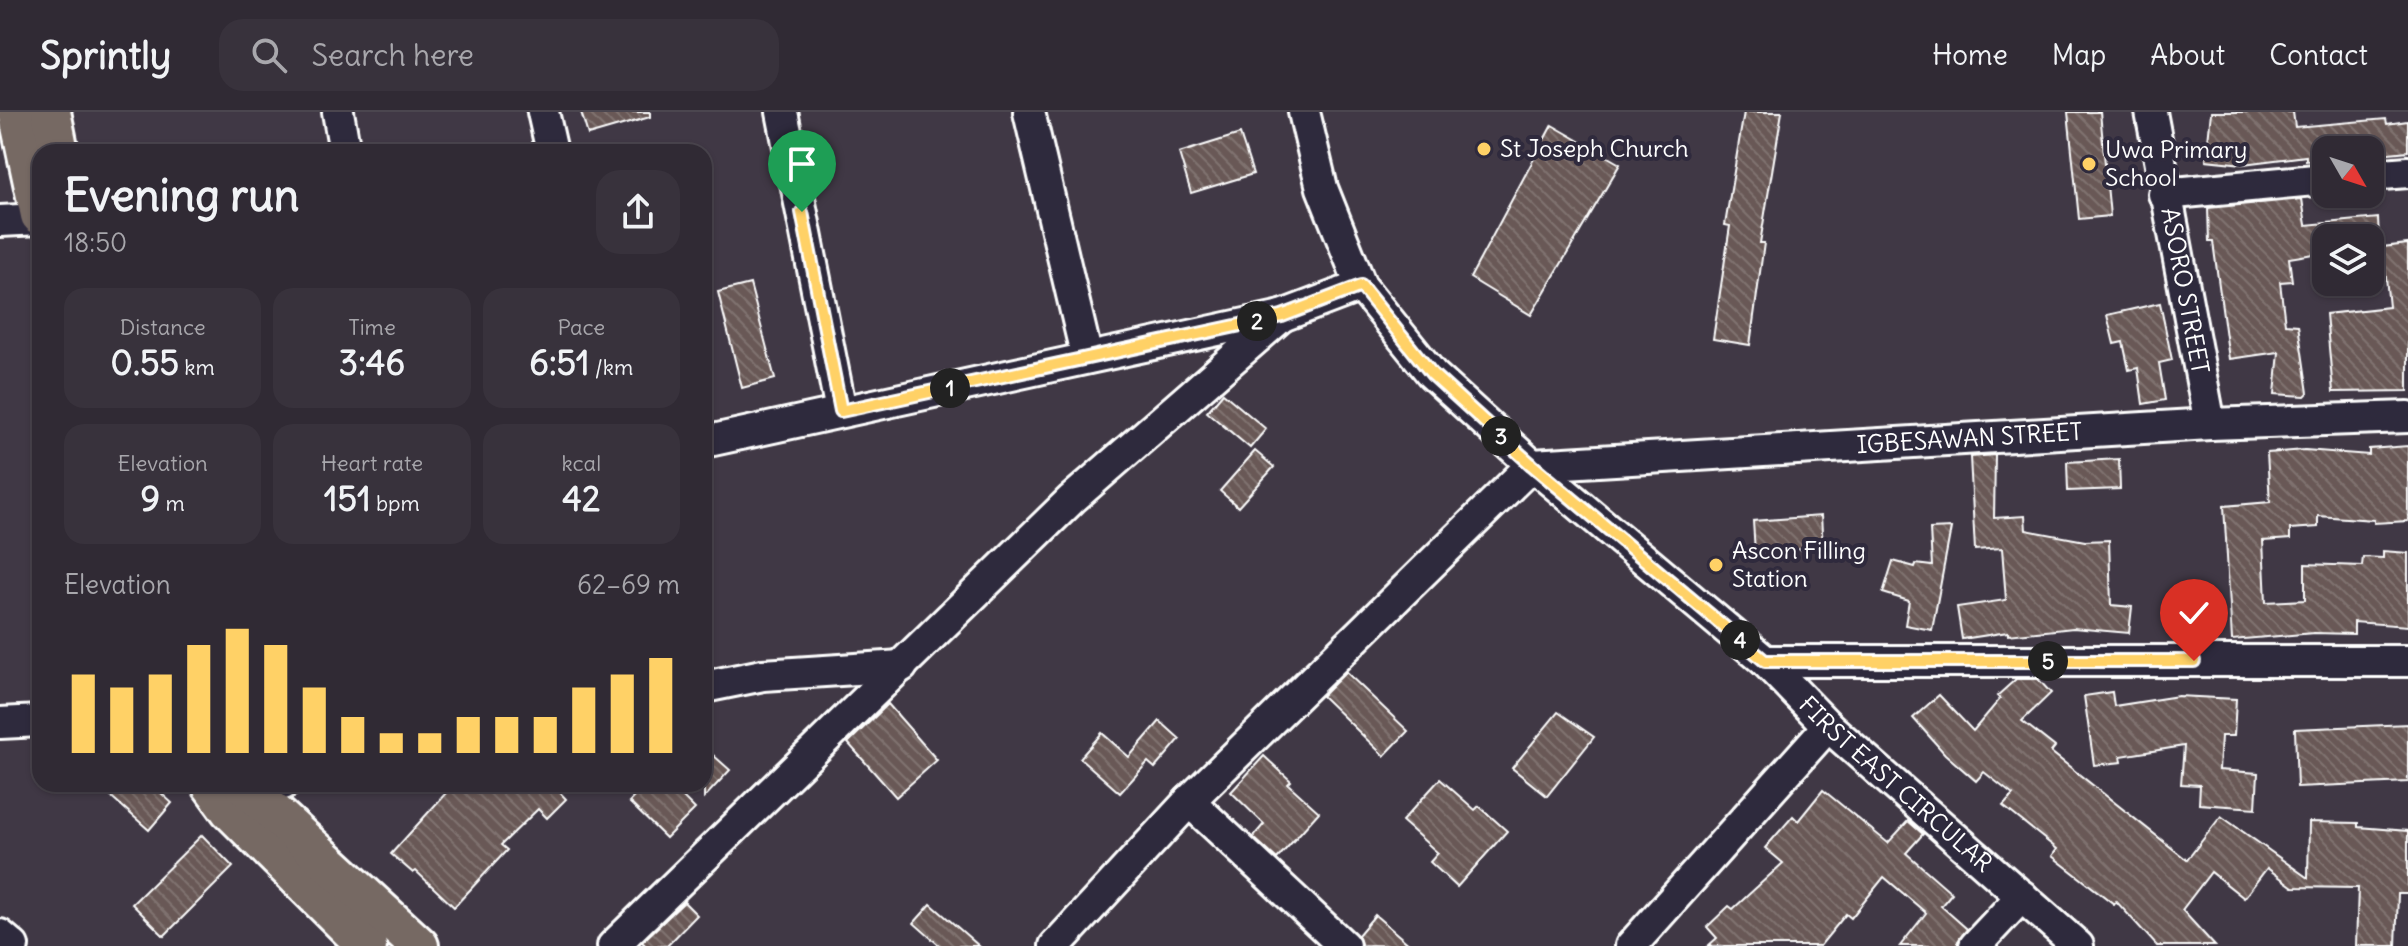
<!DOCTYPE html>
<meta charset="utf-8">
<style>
:root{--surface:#302a34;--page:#38323c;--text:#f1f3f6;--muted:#a8a7ac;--line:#4b464f;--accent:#ffd166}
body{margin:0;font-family:Delius,sans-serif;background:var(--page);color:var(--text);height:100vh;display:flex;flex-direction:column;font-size:30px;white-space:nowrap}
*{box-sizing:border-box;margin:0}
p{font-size:26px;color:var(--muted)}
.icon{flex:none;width:44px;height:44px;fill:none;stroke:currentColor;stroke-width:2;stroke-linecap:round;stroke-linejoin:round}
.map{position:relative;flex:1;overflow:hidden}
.sheet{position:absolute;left:32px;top:32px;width:680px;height:648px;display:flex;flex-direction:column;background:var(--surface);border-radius:24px;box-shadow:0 2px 6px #0004,0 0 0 2px var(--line)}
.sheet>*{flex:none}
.needle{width:52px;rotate:129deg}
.tools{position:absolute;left:2312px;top:24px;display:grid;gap:16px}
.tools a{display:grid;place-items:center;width:72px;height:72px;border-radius:16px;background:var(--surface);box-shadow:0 2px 6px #0004,0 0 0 2px var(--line);font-size:40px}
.pin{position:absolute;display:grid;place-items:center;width:68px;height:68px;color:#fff;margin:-82px -34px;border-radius:50% 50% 50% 0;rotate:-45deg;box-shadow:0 0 8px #0007}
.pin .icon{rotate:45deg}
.km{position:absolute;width:40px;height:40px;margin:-20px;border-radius:50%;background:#222;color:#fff;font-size:22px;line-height:40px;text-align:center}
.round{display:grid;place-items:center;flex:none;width:84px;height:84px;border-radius:24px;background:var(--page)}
.summary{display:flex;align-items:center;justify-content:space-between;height:136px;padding:0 32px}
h1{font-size:44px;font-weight:800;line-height:60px}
.figures{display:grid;grid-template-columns:repeat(3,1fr);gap:12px;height:136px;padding:8px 32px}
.figures div{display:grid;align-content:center;border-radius:20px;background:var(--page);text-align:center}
.figures b{font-size:34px;font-weight:800}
.figures small{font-size:22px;font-weight:400}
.figures p{font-size:22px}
.chart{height:224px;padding:16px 32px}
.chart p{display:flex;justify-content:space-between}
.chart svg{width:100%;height:144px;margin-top:8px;stroke:var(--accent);stroke-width:6}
header{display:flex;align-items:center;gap:48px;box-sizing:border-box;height:112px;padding:0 40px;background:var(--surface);border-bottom:2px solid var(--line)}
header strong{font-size:38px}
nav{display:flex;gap:44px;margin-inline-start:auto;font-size:28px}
.search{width:560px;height:72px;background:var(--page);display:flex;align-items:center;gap:20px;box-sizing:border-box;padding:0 28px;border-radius:24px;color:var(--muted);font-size:30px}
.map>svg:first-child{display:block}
.building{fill:url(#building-back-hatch);stroke:#fff;stroke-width:2}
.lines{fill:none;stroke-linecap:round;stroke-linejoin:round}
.minor-casing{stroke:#fff;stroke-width:36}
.major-casing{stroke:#fff;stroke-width:44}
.minor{stroke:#2f2a3d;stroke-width:30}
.major{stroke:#766964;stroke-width:38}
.route-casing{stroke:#fff;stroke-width:16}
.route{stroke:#ffd166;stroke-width:10}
.poi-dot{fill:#ffd166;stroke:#2f2a3d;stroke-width:3}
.labels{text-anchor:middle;stroke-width:8;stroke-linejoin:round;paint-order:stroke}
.poi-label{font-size:24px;fill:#fff;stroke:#2f2a3d;text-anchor:start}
.street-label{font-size:24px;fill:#fff;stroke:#2f2a3d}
</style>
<header>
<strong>Sprintly</strong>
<div class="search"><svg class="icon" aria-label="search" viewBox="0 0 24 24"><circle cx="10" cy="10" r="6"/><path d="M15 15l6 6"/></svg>Search here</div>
<nav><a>Home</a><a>Map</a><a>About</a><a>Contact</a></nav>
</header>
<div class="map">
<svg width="2408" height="834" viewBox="0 0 2408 834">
<defs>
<pattern id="building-back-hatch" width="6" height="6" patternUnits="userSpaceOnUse" patternTransform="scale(2)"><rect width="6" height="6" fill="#695957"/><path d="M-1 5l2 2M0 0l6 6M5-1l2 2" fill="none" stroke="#807270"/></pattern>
</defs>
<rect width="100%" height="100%" fill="#403845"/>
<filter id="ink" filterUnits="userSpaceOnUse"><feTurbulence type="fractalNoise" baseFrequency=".0125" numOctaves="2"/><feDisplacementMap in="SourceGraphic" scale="16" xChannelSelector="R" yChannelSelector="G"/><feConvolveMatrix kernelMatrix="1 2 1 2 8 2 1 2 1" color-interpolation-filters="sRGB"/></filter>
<g filter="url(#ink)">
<g class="building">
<path d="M 581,0 L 650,0 L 650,5 L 588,23 Z"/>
<path d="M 1744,0 L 1782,0 L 1760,131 L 1764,131 L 1750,233 L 1713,227 L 1730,114 L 1725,113 Z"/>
<path d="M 2068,0 L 2100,0 L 2110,104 L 2079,107 Z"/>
<path d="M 2211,0 L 2293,0 L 2295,15 L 2386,7 L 2387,12 L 2408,9 L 2408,39 L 2370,43 L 2370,38 L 2326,38 L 2326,47 L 2306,49 L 2306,44 L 2243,52 L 2206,48 Z"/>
<path d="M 1552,13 L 1620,52 L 1531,203 L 1470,166 Z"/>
<path d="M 1240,22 L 1253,62 L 1191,81 L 1179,41 Z"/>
<path d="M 2302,87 L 2306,113 L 2378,106 L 2379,126 L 2326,126 L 2326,140 L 2289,146 L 2292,169 L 2280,170 L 2285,212 L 2298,213 L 2308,281 L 2305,284 L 2275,282 L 2279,240 L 2229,247 L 2213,130 L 2209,130 L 2208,96 Z"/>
<path d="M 2408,132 L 2408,279 L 2333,280 L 2326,202 L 2389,195 L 2383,135 Z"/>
<path d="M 750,172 L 775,267 L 742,276 L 718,180 Z"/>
<path d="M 2160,191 L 2172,248 L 2159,251 L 2165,288 L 2143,292 L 2138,256 L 2129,258 L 2123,230 L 2114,232 L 2107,203 Z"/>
<path d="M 1223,281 L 1266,317 L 1250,336 L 1207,300 Z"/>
<path d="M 2408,334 L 2408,409 L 2374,411 L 2374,408 L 2318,404 L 2318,415 L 2290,417 L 2290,427 L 2263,429 L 2266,490 L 2305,488 L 2305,452 L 2362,454 L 2363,445 L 2383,446 L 2383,439 L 2408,441 L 2408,514 L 2354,510 L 2354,522 L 2314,521 L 2232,528 L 2224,394 L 2270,390 L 2267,341 L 2305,338 L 2369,343 L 2369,337 Z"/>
<path d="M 1255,339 L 1274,355 L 1238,395 L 1220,379 Z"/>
<path d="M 1995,343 L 1994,406 L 2025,404 L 2026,418 L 2085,429 L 2109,428 L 2111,493 L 2132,495 L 2129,521 L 2073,516 L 2008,523 L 2008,520 L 1962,527 L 1957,495 L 2006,488 L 2002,436 L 1975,438 L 1970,345 Z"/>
<path d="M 2119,347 L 2120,377 L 2068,379 L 2067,350 Z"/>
<path d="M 1821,404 L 1823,436 L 1755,440 L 1753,409 Z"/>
<path d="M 1951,416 L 1932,518 L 1905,513 L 1909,489 L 1883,481 L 1893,449 L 1915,455 L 1916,452 L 1932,454 L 1930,417 Z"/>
<path d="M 1346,560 L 1408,619 L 1384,644 L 1322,584 Z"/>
<path d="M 2016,567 L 2038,567 L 2051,581 L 2022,609 L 2055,635 L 2051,640 L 2187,748 L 2221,704 L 2308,766 L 2309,710 L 2358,711 L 2358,715 L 2408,719 L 2408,782 L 2398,782 L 2396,834 L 2356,834 L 2358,776 L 2293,775 L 2267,756 L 2244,786 L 2211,760 L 2182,798 L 2215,834 L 2157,834 L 2116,789 L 2114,792 L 2052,744 L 2057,737 L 2003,694 L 2013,683 L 1984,660 L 1976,669 L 1945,642 L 1913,606 L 1939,583 L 1973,619 L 2000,587 L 1997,584 Z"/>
<path d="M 2112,580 L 2114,594 L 2178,584 L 2236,587 L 2234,624 L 2221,624 L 2219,658 L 2258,661 L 2256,696 L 2199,692 L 2200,673 L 2181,672 L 2184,634 L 2121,644 L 2122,650 L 2094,653 L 2084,584 Z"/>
<path d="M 888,592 L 937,648 L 896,685 L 848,631 Z"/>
<path d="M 1558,600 L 1594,625 L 1547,684 L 1512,656 Z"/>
<path d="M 1160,609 L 1180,627 L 1155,656 L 1148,650 L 1120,681 L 1080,646 L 1102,621 L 1129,645 Z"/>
<path d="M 2408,612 L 2408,670 L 2297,675 L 2295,617 Z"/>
<path d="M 704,635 L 730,658 L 704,686 Z"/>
<path d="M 1264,644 L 1291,669 L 1288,672 L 1319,700 L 1277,747 L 1253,725 L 1264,712 L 1231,680 Z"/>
<path d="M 1440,667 L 1475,698 L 1479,694 L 1507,719 L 1457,775 L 1430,750 L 1438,741 L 1402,709 Z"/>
<path d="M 97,672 L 151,672 L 172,691 L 149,718 Z"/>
<path d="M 454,672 L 552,672 L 566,687 L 547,706 L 538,697 L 501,733 L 507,738 L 454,795 L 416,759 L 413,761 L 391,742 Z"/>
<path d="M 647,672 L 670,672 L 695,697 L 666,726 L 629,690 Z"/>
<path d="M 1823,678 L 1888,731 L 1908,709 L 1923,722 L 1906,741 L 1952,781 L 1941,794 L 1967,817 L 1958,829 L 1958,834 L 1900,834 L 1926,801 L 1884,765 L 1851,806 L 1846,802 L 1820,834 L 1708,834 L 1717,826 L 1707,815 L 1729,794 L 1733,797 L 1783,751 L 1765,736 L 1793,704 L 1798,709 Z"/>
<path d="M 202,723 L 233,755 L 164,824 L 132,792 Z"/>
<path d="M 684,790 L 697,803 L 667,834 L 646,834 L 642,830 Z"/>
<path d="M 931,792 L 979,834 L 940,834 L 914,811 Z"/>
<path d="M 1375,803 L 1411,834 L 1361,833 L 1358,823 Z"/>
</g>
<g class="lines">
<g class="minor-casing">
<g id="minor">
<path d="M 338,0 L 345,40"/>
<path d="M 543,0 L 552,40"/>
<path d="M 782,0 L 841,299"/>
<path d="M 1029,0 L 1087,246"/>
<path id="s1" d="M 1304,0 L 1322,76 L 1361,174 L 1432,262 L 1532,353 L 1765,549 L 1828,614 L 2078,834"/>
<path id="s2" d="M 2151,0 L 2210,312"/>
<path d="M 2370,63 L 2408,60"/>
<path d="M 2164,82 L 2326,67"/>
<path d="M 0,109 L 40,107"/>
<path d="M 704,330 L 1282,204 L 1361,174"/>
<path d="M 1765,549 L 2408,549"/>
<path d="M 704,575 L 763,563 L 902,554"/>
<path d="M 0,611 L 40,609"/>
<path d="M 250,681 L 283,672"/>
<path d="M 1189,689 L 1344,834"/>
<path d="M 0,823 L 13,834"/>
<path d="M 613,834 L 1072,387 L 1282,204"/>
<path id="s3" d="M 1055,834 L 1189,689 L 1532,353 L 2210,312 L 2408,305"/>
<path d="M 1631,834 L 1828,614"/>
<path d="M 1975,834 L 2022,784"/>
</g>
</g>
<g class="major-casing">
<g id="major">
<path d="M 18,0 L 40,103"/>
<path d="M 51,0 L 59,40"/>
<path d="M 211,672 L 230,698 L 367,834"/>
<path d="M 243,672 L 419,834"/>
</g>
</g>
<use href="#minor" class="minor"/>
<use href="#major" class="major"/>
</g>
</g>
<g class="lines" filter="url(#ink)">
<g class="route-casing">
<path id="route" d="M 802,100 L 841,299 L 1282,204 L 1361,174 L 1432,262 L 1532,353 L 1765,549 L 2194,549"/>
</g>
<use href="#route" class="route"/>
</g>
<g class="poi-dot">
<circle cx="1484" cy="37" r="8"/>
<circle cx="2089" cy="52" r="8"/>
<circle cx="1716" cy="453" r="8"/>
</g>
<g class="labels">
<g class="poi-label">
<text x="1500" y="45">St Joseph Church</text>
<text x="2105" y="46">Uwa Primary<tspan x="2105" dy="28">School</tspan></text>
<text x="1732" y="447">Ascon Filling<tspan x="1732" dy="28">Station</tspan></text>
</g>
<g class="street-label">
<text dy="8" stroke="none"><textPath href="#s2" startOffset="182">ASORO STREET</textPath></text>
<text dy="8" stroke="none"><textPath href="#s3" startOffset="1116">IGBESAWAN STREET</textPath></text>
<text dy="8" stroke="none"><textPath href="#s1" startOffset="916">FIRST EAST CIRCULAR</textPath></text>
</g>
</g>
</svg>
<div class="tools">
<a><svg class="needle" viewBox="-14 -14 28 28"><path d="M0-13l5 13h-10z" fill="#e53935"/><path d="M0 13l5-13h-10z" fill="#a8a7ac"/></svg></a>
<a><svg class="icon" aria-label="layers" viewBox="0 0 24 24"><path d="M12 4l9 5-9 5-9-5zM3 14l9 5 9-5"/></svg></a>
</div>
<div class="pin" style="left:802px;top:100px;background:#1e9e55"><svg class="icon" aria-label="arrive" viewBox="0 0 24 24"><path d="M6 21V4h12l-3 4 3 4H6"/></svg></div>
<div class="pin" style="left:2194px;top:549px;background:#d93025"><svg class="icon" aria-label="check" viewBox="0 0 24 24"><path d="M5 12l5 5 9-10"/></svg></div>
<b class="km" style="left:950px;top:276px">1</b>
<b class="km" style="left:1257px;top:209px">2</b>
<b class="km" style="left:1501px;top:324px">3</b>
<b class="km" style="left:1740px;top:528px">4</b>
<b class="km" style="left:2048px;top:549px">5</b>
<section class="sheet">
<div class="summary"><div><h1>Evening run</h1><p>18:50</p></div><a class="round"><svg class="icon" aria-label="share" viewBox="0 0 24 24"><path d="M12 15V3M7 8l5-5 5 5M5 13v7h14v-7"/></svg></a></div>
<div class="figures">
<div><p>Distance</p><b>0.55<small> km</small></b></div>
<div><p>Time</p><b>3:46</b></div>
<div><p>Pace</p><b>6:51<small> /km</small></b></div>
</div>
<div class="figures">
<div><p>Elevation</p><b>9<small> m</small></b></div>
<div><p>Heart rate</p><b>151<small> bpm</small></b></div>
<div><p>kcal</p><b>42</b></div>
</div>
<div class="chart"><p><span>Elevation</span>62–69 m</p>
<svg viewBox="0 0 160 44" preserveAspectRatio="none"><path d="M5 44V20M15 44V24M25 44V20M35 44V11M45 44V6M55 44V11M65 44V24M75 44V33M85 44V38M95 44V38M105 44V33M115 44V33M125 44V33M135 44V24M145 44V20M155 44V15"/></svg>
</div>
</section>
</div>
